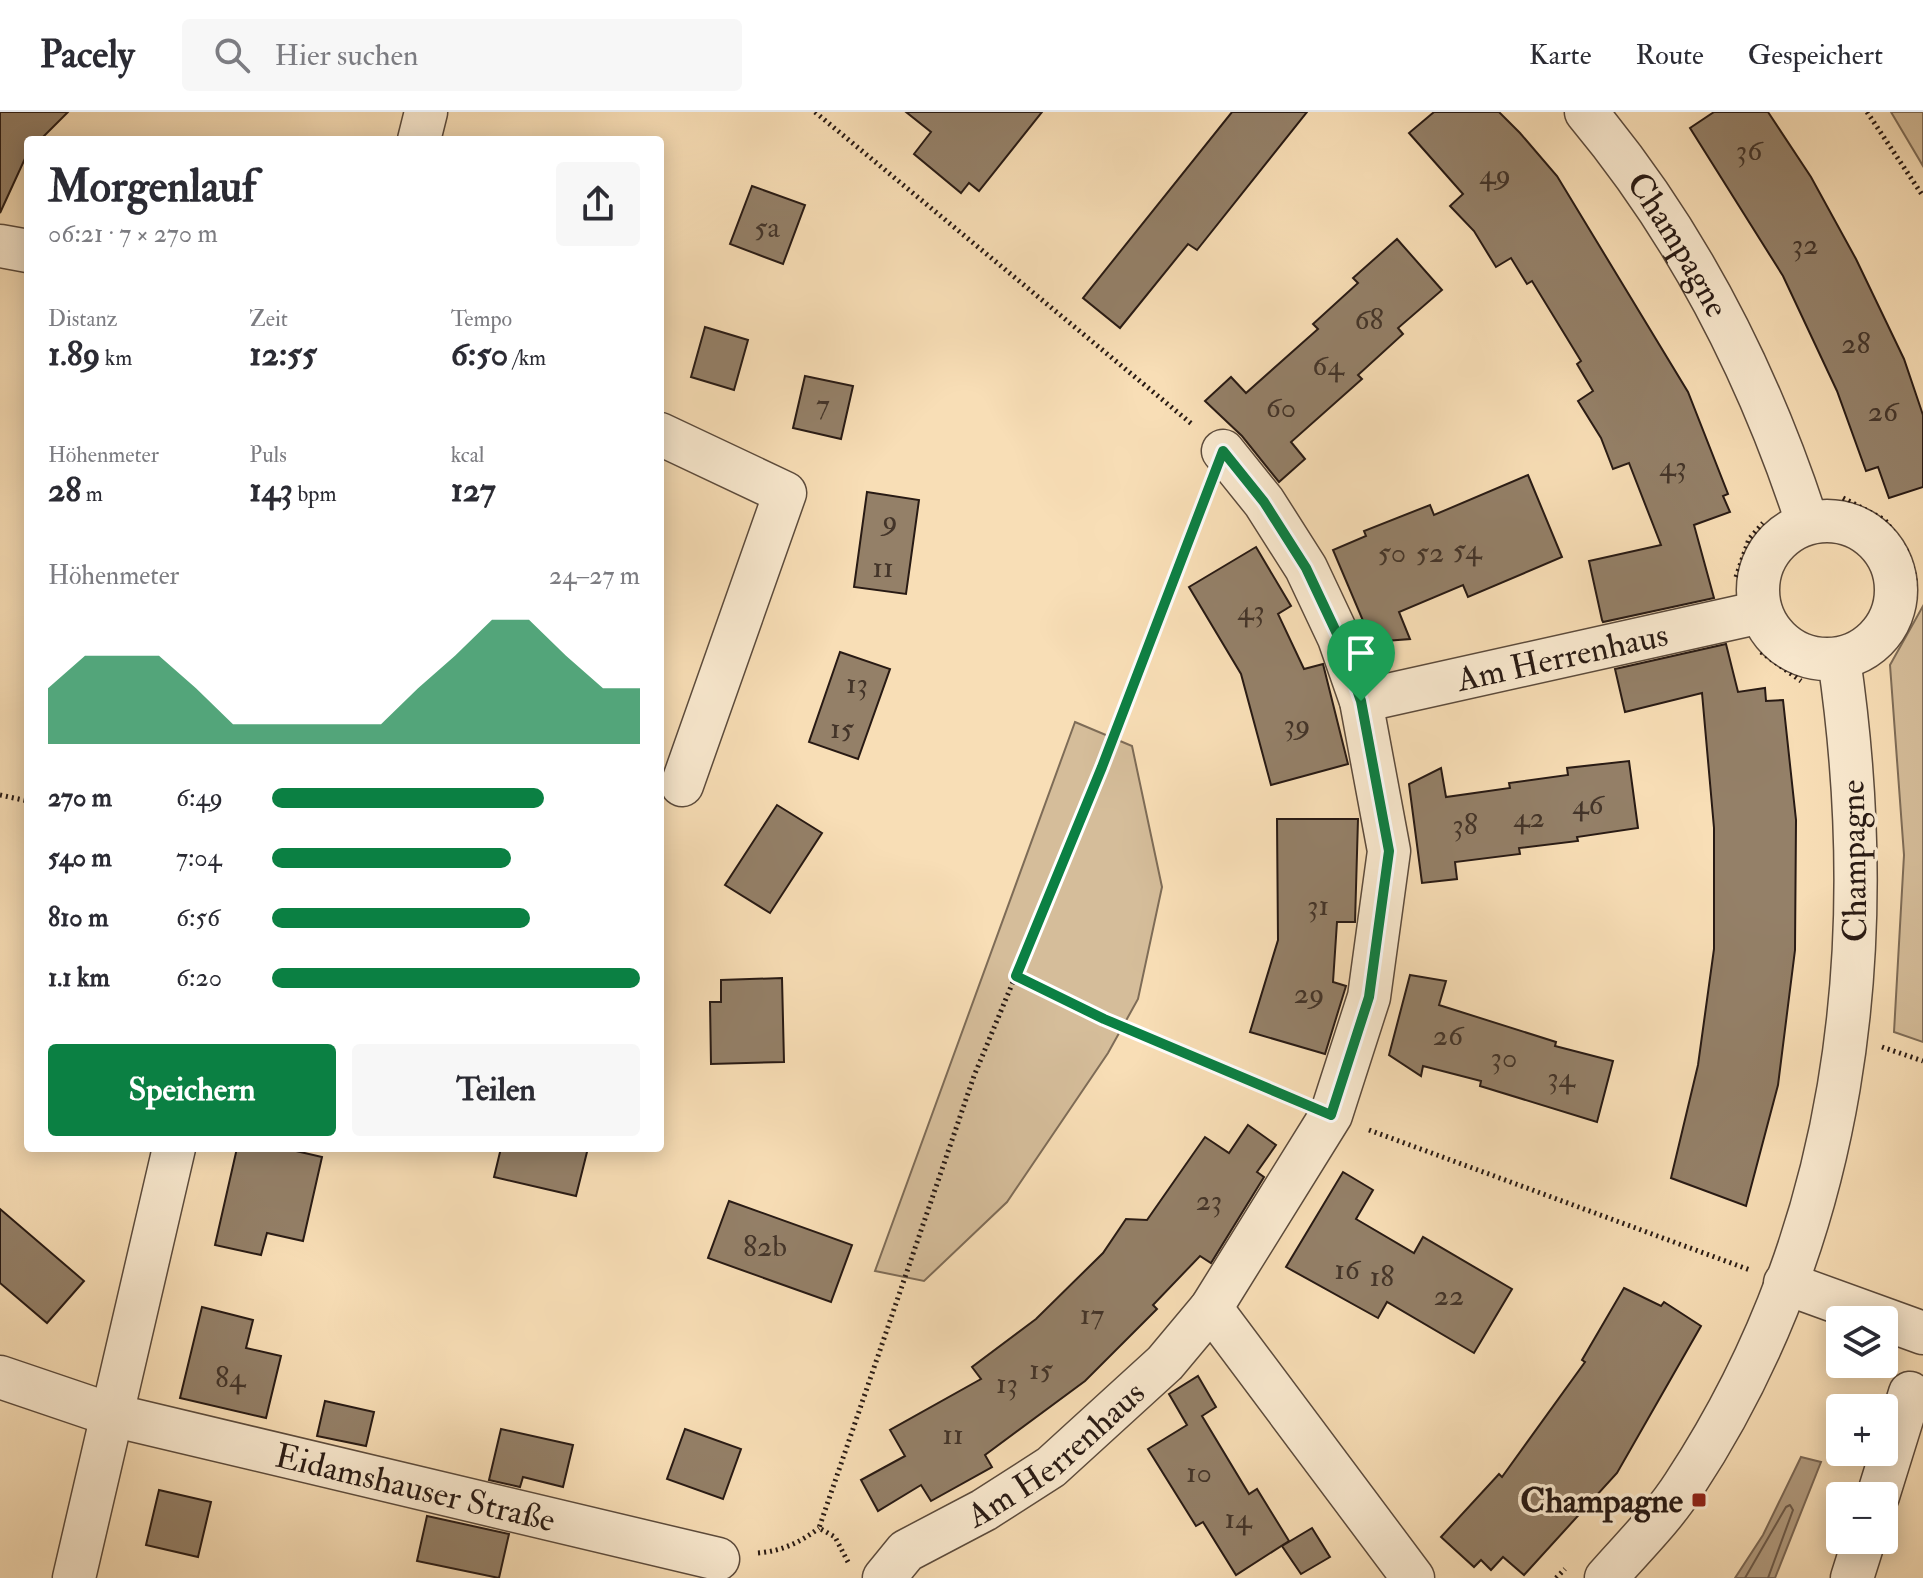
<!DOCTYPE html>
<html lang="de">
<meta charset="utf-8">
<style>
:root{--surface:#fff;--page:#f7f7f7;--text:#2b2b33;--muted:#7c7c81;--line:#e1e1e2;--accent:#0b8043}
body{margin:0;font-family:"IM FELL Double Pica",serif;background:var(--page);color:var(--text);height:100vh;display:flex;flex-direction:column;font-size:30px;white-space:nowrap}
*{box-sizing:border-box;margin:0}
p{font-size:26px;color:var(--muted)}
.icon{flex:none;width:44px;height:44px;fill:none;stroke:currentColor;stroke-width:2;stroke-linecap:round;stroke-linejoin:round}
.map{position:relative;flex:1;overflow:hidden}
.panel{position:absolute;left:24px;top:24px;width:640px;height:1016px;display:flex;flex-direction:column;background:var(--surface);border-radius:8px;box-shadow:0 4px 20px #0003}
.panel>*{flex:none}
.fabs{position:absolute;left:1826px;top:1194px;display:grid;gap:16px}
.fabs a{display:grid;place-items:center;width:72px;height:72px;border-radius:8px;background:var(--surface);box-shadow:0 4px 20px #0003;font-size:40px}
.pin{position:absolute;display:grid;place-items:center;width:68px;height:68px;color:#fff;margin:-82px -34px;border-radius:50% 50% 50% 0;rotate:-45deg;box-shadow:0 0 8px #0007}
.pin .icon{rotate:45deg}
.round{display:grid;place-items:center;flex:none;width:84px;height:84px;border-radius:8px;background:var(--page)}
.overview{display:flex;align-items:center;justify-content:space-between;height:136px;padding:0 24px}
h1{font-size:44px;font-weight:700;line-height:60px}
.stats{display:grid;grid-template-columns:repeat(3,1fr);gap:12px;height:136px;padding:8px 24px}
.stats div{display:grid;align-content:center}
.stats b{font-size:34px;font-weight:700}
.stats small{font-size:22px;font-weight:400}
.stats p{font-size:22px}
.chart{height:224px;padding:16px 24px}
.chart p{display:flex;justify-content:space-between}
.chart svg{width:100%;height:144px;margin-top:8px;fill:var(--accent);opacity:.7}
.cta{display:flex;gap:16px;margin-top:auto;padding:16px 24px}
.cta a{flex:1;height:92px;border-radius:8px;background:var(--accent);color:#fff;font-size:32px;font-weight:700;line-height:92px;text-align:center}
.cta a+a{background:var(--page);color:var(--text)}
ul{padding:0 24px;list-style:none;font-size:26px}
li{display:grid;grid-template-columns:128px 96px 1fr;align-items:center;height:60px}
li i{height:20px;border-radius:10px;background:var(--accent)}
header{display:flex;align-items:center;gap:48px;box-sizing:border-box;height:112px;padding:0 40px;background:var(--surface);border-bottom:2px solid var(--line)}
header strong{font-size:38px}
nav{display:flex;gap:44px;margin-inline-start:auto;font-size:28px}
.search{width:560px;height:72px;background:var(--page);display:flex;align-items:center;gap:20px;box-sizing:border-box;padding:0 28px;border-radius:8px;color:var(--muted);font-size:30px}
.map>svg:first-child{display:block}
.green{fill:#d5bd9a;stroke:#7e6c57;stroke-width:2}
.water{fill:#b19b7f;stroke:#7a6754;stroke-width:2}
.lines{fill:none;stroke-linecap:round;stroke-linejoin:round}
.shore{stroke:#6c5a4a;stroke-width:2}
.building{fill:#948068;stroke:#281a14;stroke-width:2}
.street-casing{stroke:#5c4b3c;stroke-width:45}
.path{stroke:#281a14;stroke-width:5;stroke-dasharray:2 4;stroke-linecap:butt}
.street{stroke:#faead0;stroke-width:42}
.route-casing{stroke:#fff;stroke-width:16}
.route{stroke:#0b8043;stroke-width:10}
.poi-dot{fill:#8f2418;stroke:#faead0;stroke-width:3}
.labels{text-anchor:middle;stroke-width:7;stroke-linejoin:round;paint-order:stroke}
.number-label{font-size:30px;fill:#433429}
.street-label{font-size:34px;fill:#281a14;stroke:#faead0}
.poi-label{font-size:34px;font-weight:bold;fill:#281a14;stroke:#faead0;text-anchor:end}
</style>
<header>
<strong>Pacely</strong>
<div class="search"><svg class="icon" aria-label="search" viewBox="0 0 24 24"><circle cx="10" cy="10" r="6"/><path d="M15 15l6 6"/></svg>Hier suchen</div>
<nav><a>Karte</a><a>Route</a><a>Gespeichert</a></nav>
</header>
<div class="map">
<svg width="1923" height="1466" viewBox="0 0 1923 1466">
<rect width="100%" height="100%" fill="#f8deb6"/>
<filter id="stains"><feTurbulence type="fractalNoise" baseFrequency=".0025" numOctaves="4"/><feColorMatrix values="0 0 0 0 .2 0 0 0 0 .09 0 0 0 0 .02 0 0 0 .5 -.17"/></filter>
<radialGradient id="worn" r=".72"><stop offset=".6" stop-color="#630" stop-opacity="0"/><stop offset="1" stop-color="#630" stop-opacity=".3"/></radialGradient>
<g class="green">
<path d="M 1891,0 L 1923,0 L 1923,54 Z"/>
<path d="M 1923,494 L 1923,930 L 1894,920 L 1904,743 L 1890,553 Z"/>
<path d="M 1075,610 L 1132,634 L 1162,775 L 1138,887 L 1108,941 L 1007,1090 L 924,1169 L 875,1159 Z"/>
</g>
<path class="water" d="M 1801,1345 L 1821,1350 L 1775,1466 L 1735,1466 L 1763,1423 Z"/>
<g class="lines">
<path class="shore" d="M 1745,1466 L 1786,1395 L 1790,1393 L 1793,1398 L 1768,1466"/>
</g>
<g class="building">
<path d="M 0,0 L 68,0 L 40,28 L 28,28 L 28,40 L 0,101 Z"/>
<path d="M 906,0 L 1042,0 L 979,79 L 969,71 L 961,81 L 914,42 L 931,20 Z"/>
<path d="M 1232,0 L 1307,0 L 1197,138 L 1188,132 L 1120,216 L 1083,186 Z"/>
<path d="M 1434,0 L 1499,0 L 1520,21 L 1557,64 L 1688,280 L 1728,382 L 1723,384 L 1730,400 L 1694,413 L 1714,486 L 1603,510 L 1602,508 L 1589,449 L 1661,433 L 1629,351 L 1613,357 L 1601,326 L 1578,289 L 1593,279 L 1577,252 L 1581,249 L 1532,169 L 1527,172 L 1511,146 L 1496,155 L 1474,119 L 1450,94 L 1463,82 L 1409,21 Z"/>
<path d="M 1714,0 L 1768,0 L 1811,65 L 1856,147 L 1904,247 L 1923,303 L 1923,375 L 1889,386 L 1878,355 L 1866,359 L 1837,279 L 1783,164 L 1690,16 Z"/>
<path d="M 752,74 L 805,93 L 783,152 L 730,132 Z"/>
<path d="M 1397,127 L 1442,178 L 1398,216 L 1403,222 L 1358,263 L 1362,267 L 1291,330 L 1305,347 L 1279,370 L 1242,324 L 1205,289 L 1231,265 L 1246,281 L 1318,217 L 1313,212 L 1358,171 L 1353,166 Z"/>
<path d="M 705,215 L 748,228 L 734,278 L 691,265 Z"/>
<path d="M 805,264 L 853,274 L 841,327 L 793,316 Z"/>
<path d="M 1528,363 L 1562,445 L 1468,485 L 1463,473 L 1399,500 L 1410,527 L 1372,530 L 1333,438 L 1366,424 L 1364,419 L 1430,393 L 1434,403 Z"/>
<path d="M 867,380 L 919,388 L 906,482 L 854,475 Z"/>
<path d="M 1256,435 L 1291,494 L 1278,502 L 1304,557 L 1323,552 L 1348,652 L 1271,673 L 1241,562 L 1189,475 Z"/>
<path d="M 1726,532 L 1738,580 L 1765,576 L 1766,589 L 1783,588 L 1796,708 L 1795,838 L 1778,973 L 1746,1094 L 1671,1066 L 1698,953 L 1714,837 L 1714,716 L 1702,581 L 1625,600 L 1615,557 Z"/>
<path d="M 840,540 L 890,557 L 858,647 L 809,630 Z"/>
<path d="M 1629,649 L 1638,716 L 1577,725 L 1578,729 L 1519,736 L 1520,742 L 1455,750 L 1457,767 L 1422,771 L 1409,672 L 1441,656 L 1446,685 L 1510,676 L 1509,671 L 1568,663 L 1567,656 Z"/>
<path d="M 777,693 L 822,721 L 770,801 L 725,773 Z"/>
<path d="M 1277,707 L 1358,707 L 1355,810 L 1337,810 L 1333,870 L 1346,874 L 1325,942 L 1250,920 L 1278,828 Z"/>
<path d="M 1410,863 L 1446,869 L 1439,893 L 1556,930 L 1555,934 L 1613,949 L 1597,1010 L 1480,974 L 1481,969 L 1423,954 L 1421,964 L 1389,943 Z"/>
<path d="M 782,866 L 784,950 L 711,952 L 710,890 L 721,890 L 721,868 Z"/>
<path d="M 1248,1013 L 1276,1033 L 1257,1060 L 1264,1065 L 1211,1151 L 1200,1144 L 1153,1193 L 1157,1197 L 1085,1269 L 985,1343 L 992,1355 L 931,1389 L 921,1373 L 878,1399 L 861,1368 L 905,1344 L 890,1318 L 981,1267 L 972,1255 L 1036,1207 L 1103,1141 L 1126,1107 L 1147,1108 L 1205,1025 L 1229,1041 Z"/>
<path d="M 237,1036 L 283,1036 L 322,1045 L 303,1129 L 267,1121 L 261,1143 L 215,1133 Z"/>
<path d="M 501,1036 L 588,1036 L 576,1084 L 494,1065 Z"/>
<path d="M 1343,1060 L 1373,1078 L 1356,1107 L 1414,1141 L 1423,1125 L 1512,1177 L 1474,1241 L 1387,1190 L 1378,1206 L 1286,1155 Z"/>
<path d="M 729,1089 L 852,1133 L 831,1190 L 708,1146 Z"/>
<path d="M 0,1097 L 84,1169 L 47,1211 L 0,1171 Z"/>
<path d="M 1624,1176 L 1661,1194 L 1664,1190 L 1701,1214 L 1617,1361 L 1524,1463 L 1503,1445 L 1491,1458 L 1481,1448 L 1474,1455 L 1441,1425 L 1499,1362 L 1502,1365 L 1585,1250 L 1582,1248 Z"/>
<path d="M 202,1195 L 253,1208 L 246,1236 L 281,1244 L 266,1306 L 180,1286 Z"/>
<path d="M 1198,1264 L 1216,1295 L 1202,1304 L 1249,1382 L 1257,1377 L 1289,1429 L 1236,1463 L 1203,1410 L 1196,1414 L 1148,1337 L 1187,1313 L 1169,1282 Z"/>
<path d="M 325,1289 L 374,1300 L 366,1334 L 317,1324 Z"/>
<path d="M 501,1317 L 573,1333 L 563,1375 L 523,1365 L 520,1375 L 489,1368 Z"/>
<path d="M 685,1317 L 741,1337 L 723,1387 L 667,1367 Z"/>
<path d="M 159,1378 L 211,1390 L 198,1445 L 146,1433 Z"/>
<path d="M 427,1404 L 509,1422 L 499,1466 L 417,1449 Z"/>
<path d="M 1312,1416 L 1330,1445 L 1301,1462 L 1282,1434 Z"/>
</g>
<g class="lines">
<g class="street-casing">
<g id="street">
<path id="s1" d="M 1586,0 C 1688,122 1758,260 1807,410"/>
<path d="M 419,28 L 426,0"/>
<path d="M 0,134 L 28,139"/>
<path d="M 660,322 L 785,381 L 682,673"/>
<circle cx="1827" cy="478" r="69"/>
<path id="s2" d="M 1361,589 L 1761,500"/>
<path d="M 1785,1171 L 1923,1221"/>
<path d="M 1211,1196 L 1413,1466"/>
<path id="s3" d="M 0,1265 L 112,1303 L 718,1447"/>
<path d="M 1878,1384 L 1910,1281"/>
<path d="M 74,1466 L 174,1036"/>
<path id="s4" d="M 884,1466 L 906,1439 L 984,1398 L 1051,1355 L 1165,1251 L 1211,1196 L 1331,1003 L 1369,885 L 1389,739 L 1361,589 L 1339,526 L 1306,456 L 1264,390 L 1223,339"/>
<path d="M 1606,1466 C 1632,1436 1663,1406 1684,1373 C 1848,1124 1881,836 1839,547"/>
<path d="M 1852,1466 L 1864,1428"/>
</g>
</g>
<g class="path">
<path d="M 815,0 L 1193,313"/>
<path d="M 1867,0 L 1923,84"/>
<path d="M 1843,386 L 1885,408 L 1906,438 L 1915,465 L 1914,488 L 1882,546"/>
<path d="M 1736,465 L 1749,427 L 1763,411"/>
<path d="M 1761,540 L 1801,569"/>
<path d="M 0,683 L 28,689"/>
<path d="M 1016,864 L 1293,989"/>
<path d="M 1882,935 L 1923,949"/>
<path d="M 1369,1018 L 1750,1158"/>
<path d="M 758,1441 C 782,1439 801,1430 819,1416"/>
<path d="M 848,1450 L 835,1425 L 819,1416 L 974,964 L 1102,655 L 1206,383"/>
<path d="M 1556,1466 L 1565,1457"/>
</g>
<use href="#street" class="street"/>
</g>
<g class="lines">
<g class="route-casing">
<path id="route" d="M 1223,339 L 1264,390 L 1306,456 L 1339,526 L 1361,589 L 1389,739 L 1369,885 L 1331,1003 L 1104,907 L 1016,864 L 1102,655 Z"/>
</g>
<use href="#route" class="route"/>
</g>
<rect class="poi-dot" x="1691" y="1380" width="16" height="16" rx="4"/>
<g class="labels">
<g class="number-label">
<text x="1749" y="48">36</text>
<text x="1495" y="72">49</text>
<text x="767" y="125">5a</text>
<text x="1805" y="142">32</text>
<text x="1369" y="217">68</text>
<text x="1856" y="241">28</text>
<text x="1328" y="263">64</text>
<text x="823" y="302">7</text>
<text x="1281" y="305">60</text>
<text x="1883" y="309">26</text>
<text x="1673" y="364">43</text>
<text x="890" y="418">9</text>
<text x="1467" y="447">54</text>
<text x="1392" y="450">50</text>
<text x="1430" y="450">52</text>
<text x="883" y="465">11</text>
<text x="1251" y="508">43</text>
<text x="857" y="581">13</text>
<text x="1297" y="622">39</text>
<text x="842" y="626">15</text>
<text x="1588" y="702">46</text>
<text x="1529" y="715">42</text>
<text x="1465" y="722">38</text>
<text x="1318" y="803">31</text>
<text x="1309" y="891">29</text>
<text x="1448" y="933">26</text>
<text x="1504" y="955">30</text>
<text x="1561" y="975">34</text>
<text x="1209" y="1098">23</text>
<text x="765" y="1144">82b</text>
<text x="1347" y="1167">16</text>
<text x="1382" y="1174">18</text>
<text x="1449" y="1193">22</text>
<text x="1092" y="1212">17</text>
<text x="1041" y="1267">15</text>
<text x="230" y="1275">84</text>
<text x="1007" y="1281">13</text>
<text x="953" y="1332">11</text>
<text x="1199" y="1370">10</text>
<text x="1238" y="1416">14</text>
</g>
<g class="street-label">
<text dy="12" stroke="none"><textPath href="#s1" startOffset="162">Champagne</textPath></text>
<text dy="12" stroke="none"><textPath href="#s2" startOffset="206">Am Herrenhaus</textPath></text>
<text transform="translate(1853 749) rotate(-91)" y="12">Champagne</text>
<text dy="12" stroke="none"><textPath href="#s4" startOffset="214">Am Herrenhaus</textPath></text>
<text dy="12" stroke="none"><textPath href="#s3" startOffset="430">Eidamshauser Straße</textPath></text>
</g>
<g class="poi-label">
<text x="1683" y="1400">Champagne</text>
</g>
</g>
<rect width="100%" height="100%" filter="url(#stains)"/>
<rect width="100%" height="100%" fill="url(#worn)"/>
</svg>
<div class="fabs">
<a><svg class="icon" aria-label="layers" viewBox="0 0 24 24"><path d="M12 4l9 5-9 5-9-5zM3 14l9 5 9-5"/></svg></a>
<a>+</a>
<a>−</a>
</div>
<div class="pin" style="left:1361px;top:589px;background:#1e9e55"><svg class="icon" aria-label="arrive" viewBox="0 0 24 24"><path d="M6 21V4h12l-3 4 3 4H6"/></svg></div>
<section class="panel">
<div class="overview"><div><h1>Morgenlauf</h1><p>06:21 · 7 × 270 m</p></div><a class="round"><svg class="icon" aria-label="share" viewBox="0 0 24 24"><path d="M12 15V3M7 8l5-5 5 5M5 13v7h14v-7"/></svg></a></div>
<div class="stats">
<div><p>Distanz</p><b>1.89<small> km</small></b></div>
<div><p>Zeit</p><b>12:55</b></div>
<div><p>Tempo</p><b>6:50<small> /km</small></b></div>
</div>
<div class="stats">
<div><p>Höhenmeter</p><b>28<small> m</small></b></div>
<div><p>Puls</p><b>143<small> bpm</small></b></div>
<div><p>kcal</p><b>127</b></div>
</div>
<div class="chart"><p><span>Höhenmeter</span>24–27 m</p>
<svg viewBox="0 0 160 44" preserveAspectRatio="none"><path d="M0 44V27L10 17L20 17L30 17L40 27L50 38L60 38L70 38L80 38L90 38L100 27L110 17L120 6L130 6L140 17L150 27L160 27V44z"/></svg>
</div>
<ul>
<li><b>270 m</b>6:49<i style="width:74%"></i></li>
<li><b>540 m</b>7:04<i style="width:65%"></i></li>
<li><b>810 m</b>6:56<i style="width:70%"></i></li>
<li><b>1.1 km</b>6:20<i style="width:100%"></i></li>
</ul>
<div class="cta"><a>Speichern</a><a>Teilen</a></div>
</section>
</div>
